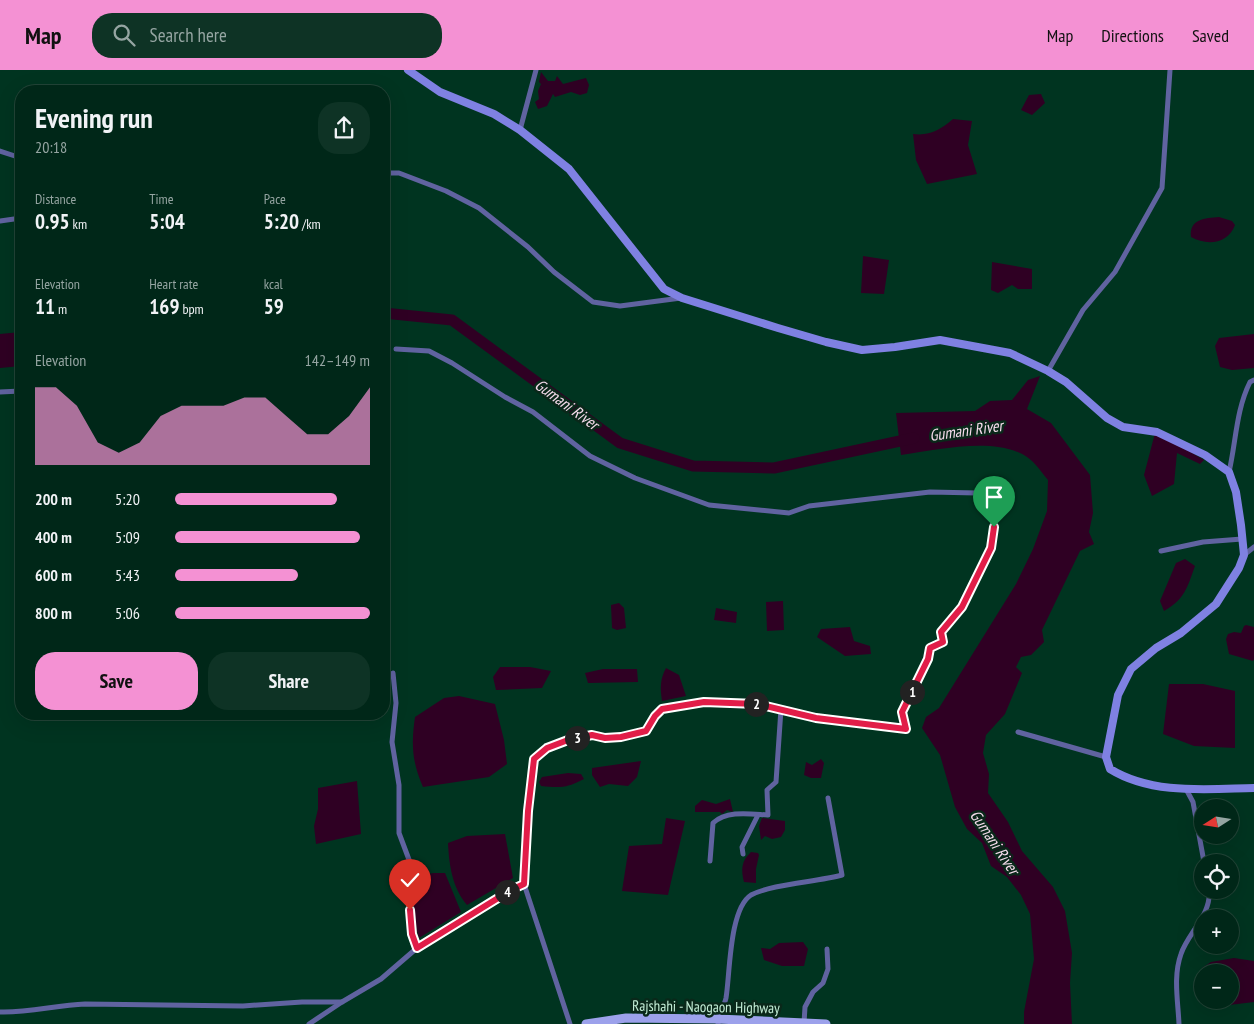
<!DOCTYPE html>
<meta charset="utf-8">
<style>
:root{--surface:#002718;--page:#0e3325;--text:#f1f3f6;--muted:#95a5a2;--line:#224437;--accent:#f491d3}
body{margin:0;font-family:"PT Sans Narrow",sans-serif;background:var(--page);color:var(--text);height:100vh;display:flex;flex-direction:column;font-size:19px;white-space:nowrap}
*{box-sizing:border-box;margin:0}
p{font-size:16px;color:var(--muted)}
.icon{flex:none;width:28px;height:28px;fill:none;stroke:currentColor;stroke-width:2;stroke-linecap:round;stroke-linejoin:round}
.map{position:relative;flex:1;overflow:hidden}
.side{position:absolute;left:15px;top:15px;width:375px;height:635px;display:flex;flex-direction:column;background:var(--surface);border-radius:20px;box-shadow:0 5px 20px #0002,0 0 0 1px var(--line)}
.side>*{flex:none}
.needle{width:32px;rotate:258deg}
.buttons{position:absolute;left:1194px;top:729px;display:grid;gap:10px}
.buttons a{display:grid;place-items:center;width:45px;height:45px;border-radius:50%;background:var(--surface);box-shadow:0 5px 20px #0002,0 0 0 1px var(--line);font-size:25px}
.pin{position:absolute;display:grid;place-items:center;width:42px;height:42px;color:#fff;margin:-51px -21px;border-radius:50% 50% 50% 0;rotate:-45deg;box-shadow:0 0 5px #0007}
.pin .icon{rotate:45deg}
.km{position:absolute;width:25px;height:25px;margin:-12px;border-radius:50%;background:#222;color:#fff;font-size:14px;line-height:25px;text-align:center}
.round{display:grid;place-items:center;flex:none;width:52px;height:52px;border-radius:20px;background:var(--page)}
.head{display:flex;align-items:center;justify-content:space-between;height:85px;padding:0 20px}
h1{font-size:28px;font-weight:700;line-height:38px}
.figures{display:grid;grid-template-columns:repeat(3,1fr);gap:8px;height:85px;padding:5px 20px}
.figures div{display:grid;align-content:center}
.figures b{font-size:21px;font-weight:700}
.figures small{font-size:14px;font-weight:400}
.figures p{font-size:14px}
.chart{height:140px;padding:10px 20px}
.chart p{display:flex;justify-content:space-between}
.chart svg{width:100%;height:90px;margin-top:5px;fill:var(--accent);opacity:.7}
.primary-button{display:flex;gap:10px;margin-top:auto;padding:10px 20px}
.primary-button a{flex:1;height:58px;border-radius:20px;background:var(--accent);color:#111;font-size:20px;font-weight:700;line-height:58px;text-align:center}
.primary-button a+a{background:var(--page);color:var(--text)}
ul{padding:0 20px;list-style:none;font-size:16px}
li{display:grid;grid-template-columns:80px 60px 1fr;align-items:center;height:38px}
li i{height:12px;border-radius:6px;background:var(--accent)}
header{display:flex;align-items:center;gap:30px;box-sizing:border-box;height:70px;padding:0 25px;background:var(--accent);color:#111}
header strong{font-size:24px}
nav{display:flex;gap:28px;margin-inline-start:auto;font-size:18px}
.search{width:350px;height:45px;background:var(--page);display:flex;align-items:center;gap:12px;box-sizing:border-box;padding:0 18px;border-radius:20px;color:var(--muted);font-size:19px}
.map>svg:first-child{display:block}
.water{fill:#2f0023;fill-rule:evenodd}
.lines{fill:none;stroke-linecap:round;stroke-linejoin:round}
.river{stroke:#2f0023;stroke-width:11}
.street{stroke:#6063a0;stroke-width:5}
.secondary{stroke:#7f81e2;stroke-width:8}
.primary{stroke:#9ca1eb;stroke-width:9}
.route-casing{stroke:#fff;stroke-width:10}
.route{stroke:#e11d48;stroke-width:6}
.labels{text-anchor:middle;stroke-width:5;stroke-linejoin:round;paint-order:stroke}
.street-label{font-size:15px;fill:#c2ecd5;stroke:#0a281a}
.water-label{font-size:16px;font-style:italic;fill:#f6dcec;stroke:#0a281a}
</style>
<header>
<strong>Map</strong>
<div class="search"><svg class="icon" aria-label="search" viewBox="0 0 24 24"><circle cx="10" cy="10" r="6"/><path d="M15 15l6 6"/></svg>Search here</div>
<nav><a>Map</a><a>Directions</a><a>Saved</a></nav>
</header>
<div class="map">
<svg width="1254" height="954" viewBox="0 0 1254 954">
<rect width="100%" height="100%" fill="#003420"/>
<g class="water">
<path d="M 541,2 L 548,11 L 555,11 L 557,6 L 563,14 L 586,8 L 589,15 L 587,23 L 580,25 L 571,22 L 555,27 L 553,24 L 547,36 L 538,39 L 535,32 L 539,29 L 538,21 L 541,14 L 539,12 Z"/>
<path d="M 1041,24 L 1045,33 L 1032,45 L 1021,40 L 1029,25 Z"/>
<path d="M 953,49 L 972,51 L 968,75 L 977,104 L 927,114 L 916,90 L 913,64 C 930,66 940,60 953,49 Z"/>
<path d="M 1219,147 L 1232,151 L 1235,155 C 1228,174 1207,176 1191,167 C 1189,149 1205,148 1219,147 Z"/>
<path d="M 863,186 L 889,190 L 884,224 L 861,223 Z"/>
<path d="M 992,192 L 1032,199 L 1032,219 L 1018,219 L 1012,215 L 998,223 L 991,220 Z"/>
<path d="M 21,262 L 21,296 L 0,298 L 0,264 Z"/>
<path d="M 1254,264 L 1254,298 L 1232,300 L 1220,297 L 1215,276 L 1219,268 Z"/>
<path d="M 1040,306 L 1027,339 L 1051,353 L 1090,405 L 1093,443 L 1089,462 L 1094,474 L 1080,481 L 1042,560 L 1044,572 L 1031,585 L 1021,587 L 1016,597 L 1022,603 L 1005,644 L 986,665 L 983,683 L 989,704 L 988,723 L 1008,752 L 1022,781 L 1053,817 L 1065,841 L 1072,883 L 1070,913 L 1072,954 L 1024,954 L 1024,942 L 1034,889 L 1030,844 L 1021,825 L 1007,807 L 991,796 L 982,773 L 967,759 L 955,737 L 940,685 L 922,658 L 926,647 L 939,638 L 1016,514 L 1033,479 L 1047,441 L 1048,410 C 1042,403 1035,392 1027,387 C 996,366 936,380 901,385 L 896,343 L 975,341 L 990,331 L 1012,330 L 1028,310 Z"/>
<path d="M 1155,363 L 1165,367 L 1204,390 L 1200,394 L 1177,383 L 1174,414 L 1152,426 L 1144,405 Z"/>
<path d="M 1185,489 L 1195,496 C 1187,518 1185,529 1164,541 L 1160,531 L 1176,493 Z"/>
<path d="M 783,531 L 784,560 L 767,561 L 766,532 Z"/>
<path d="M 619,533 L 624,538 L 626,558 L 617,560 L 612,558 L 611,535 Z"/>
<path d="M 716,538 L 737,542 L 736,553 L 714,550 Z"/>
<path d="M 1246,555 L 1254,557 L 1254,589 L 1253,591 L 1229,584 L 1226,569 L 1228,564 L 1234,562 L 1241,563 L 1244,556 Z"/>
<path d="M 850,557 L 854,571 L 870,576 L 871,584 L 845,586 L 817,567 L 821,559 Z"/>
<path d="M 500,597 L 530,597 L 551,601 L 542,618 L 496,620 L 493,607 Z"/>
<path d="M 666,598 L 679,605 L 686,626 L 662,631 C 660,618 660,609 666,598 Z"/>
<path d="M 603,599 L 637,599 L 638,612 L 588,613 L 585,603 Z"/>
<path d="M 1169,614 L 1203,614 L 1235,621 L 1235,678 L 1194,676 L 1163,664 Z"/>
<path d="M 459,626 L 495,634 L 504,670 L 507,694 L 489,707 L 423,717 C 412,692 411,674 415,647 L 444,628 Z"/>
<path d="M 821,689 L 824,693 L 821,708 L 811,708 L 804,705 L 806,692 L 812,695 Z"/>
<path d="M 641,691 L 637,707 L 628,716 L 609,714 L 600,717 L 592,705 L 592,698 Z"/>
<path d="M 568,703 L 581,704 L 584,709 C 567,718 560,718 541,716 L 539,712 L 542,707 Z"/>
<path d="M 357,711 L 361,764 L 316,774 L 314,756 L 318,739 L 318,718 Z"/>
<path d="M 730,729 L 733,742 L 727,740 L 722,744 L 720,742 L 695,742 L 695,736 L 702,730 L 716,734 Z"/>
<path d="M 666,748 L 685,751 L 668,825 L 622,821 L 629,776 L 662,774 Z"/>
<path d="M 762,748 L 785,751 L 785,760 L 781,767 L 772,769 L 765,766 L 761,770 L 759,756 Z"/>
<path d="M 505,764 L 513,808 L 467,835 C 452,818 449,794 448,773 L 467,766 Z"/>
<path d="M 751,782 L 758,783 L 759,785 L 756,799 L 756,813 L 744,812 C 741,800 741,791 751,782 Z"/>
<path d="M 434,803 L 445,803 L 461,842 L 419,868 C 413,847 412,825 418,805 Z"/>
<path d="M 803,872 L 808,879 L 804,896 L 782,896 L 764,890 L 761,878 L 770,879 L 779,873 Z"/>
<path d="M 1234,888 L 1254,891 L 1254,932 L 1229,935 L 1201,934 L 1202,898 L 1211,892 ZM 1202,902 L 1230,902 L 1230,930 L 1202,930 Z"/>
</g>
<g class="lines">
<path class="river" d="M 384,243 L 452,250 L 620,373 L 693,396 L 774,398 L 914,368"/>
<g class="street">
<path d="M 520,60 L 536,0"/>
<path d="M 0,81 L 21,88"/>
<path d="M 384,103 L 399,103 L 446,121 L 479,138 L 528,177 L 554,202 L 593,232 L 620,236 L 681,228"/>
<path d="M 0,151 L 21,148"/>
<path d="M 396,279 L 429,281 L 452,293 L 505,327 L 533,342 L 590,386 L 635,408 L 709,435 L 789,443 L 809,436 L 930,422 L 977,423 L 988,432 L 994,457 L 991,478 L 962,537 L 941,562 L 943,572 L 930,579 L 928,589 L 903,641 L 906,659 L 816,648 L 757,634 L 704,632 L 662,639 L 646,661 L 621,667 L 605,668 L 592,665 L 568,670 L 547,678 L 534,689 L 527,741 L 524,814 L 570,954"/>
<path d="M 1048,301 L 1083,240 L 1115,202 L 1162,118 L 1170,0"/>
<path d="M 0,322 L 21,321"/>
<path d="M 1229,402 C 1236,372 1236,340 1250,312 L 1254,310"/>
<path d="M 1161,481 L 1203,472 L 1242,469"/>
<path d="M 1244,485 L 1254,477"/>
<path d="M 393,603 L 396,633 L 392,672 L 399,715 L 399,763 L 411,795 L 412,815 L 410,840 L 412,864 L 417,878"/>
<path d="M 1018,662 L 1106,687"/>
<path d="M 1186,719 L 1193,732 L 1204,792"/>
<path d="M 743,784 L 742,777 L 758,745"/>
<path d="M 710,791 L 713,753 C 727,740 750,744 768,745 L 767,720 L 776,712 L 781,639"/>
<path d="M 0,942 C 29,943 56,935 85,934 L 243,936 L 302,932 L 342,932"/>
<path d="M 804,953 L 805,937 L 813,922 L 823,913 L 828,899 L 827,879"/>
<path d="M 309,954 L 342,932 L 381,909 L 417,878 L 511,820 L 524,814"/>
<path d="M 718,954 C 718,945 724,937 726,928 C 730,905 729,839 751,825 C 772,814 817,812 842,805 L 828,728"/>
<path d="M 1179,954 C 1178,931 1173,906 1181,884 C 1188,863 1212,844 1209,820"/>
</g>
<path class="secondary" d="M 408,0 L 440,22 L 494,44 L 520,60 L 569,99 L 664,219 L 682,228 L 778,258 L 826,272 L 862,280 L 895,277 L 940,270 L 1010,283 L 1048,301 L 1066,312 L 1107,348 L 1123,357 L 1157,362 L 1205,385 L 1229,402 L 1236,422 L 1241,455 L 1244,485 L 1239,498 L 1216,534 L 1181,563 L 1156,578 L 1131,599 L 1118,625 L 1106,687 L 1110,699 C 1152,725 1206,719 1254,718"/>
<path class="primary" d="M 586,954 L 626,948 L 718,949 L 826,954"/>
</g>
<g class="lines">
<g class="route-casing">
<path id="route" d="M 410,840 L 412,864 L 417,878 L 511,820 L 524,814 L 528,741 L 534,689 L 547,678 L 568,670 L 592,665 L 605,668 L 621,667 L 646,661 L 655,646 L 662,639 L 704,632 L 757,634 L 816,648 L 906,659 L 902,642 L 928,589 L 930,578 L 943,572 L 941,562 L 962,537 L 991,478 L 994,457"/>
</g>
<use href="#route" class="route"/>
</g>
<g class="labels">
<g class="street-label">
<text transform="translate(706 937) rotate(1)" y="5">Rajshahi - Naogaon Highway</text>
</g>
<g class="water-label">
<text transform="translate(567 334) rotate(36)" y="6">Gumani River</text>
<text transform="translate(966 360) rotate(-8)" y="6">Gumani River</text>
<text transform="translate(995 772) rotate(56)" y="6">Gumani River</text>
</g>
</g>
</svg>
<div class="buttons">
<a><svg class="needle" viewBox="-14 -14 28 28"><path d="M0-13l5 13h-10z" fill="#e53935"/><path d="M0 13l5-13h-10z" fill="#95a5a2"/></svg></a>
<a><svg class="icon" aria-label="locate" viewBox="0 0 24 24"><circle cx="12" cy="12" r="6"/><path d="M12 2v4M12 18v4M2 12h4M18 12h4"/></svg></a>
<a>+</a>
<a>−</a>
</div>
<div class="pin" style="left:994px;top:457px;background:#1e9e55"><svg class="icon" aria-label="arrive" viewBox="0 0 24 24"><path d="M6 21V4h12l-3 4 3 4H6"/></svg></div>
<div class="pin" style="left:410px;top:840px;background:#d93025"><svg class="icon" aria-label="check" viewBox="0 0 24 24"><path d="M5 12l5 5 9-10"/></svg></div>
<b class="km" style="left:912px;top:622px">1</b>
<b class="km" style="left:756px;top:634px">2</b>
<b class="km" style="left:577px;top:668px">3</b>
<b class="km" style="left:507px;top:822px">4</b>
<section class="side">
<div class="head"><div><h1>Evening run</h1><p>20:18</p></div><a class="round"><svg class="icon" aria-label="share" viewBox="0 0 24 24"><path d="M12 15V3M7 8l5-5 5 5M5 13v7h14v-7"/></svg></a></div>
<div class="figures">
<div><p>Distance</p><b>0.95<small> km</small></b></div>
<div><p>Time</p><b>5:04</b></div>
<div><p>Pace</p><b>5:20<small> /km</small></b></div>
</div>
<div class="figures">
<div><p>Elevation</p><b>11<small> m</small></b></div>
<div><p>Heart rate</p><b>169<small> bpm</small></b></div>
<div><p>kcal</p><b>59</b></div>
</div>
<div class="chart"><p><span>Elevation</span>142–149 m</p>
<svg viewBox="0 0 160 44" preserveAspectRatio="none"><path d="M0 44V6L10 6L20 15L30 33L40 38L50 33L60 20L70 15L80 15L90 15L100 11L110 11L120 20L130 29L140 29L150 20L160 6V44z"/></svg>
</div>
<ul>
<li><b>200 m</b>5:20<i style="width:83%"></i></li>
<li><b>400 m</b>5:09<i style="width:95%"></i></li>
<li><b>600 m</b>5:43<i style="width:63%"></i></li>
<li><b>800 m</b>5:06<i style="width:100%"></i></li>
</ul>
<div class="primary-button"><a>Save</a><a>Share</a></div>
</section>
</div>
